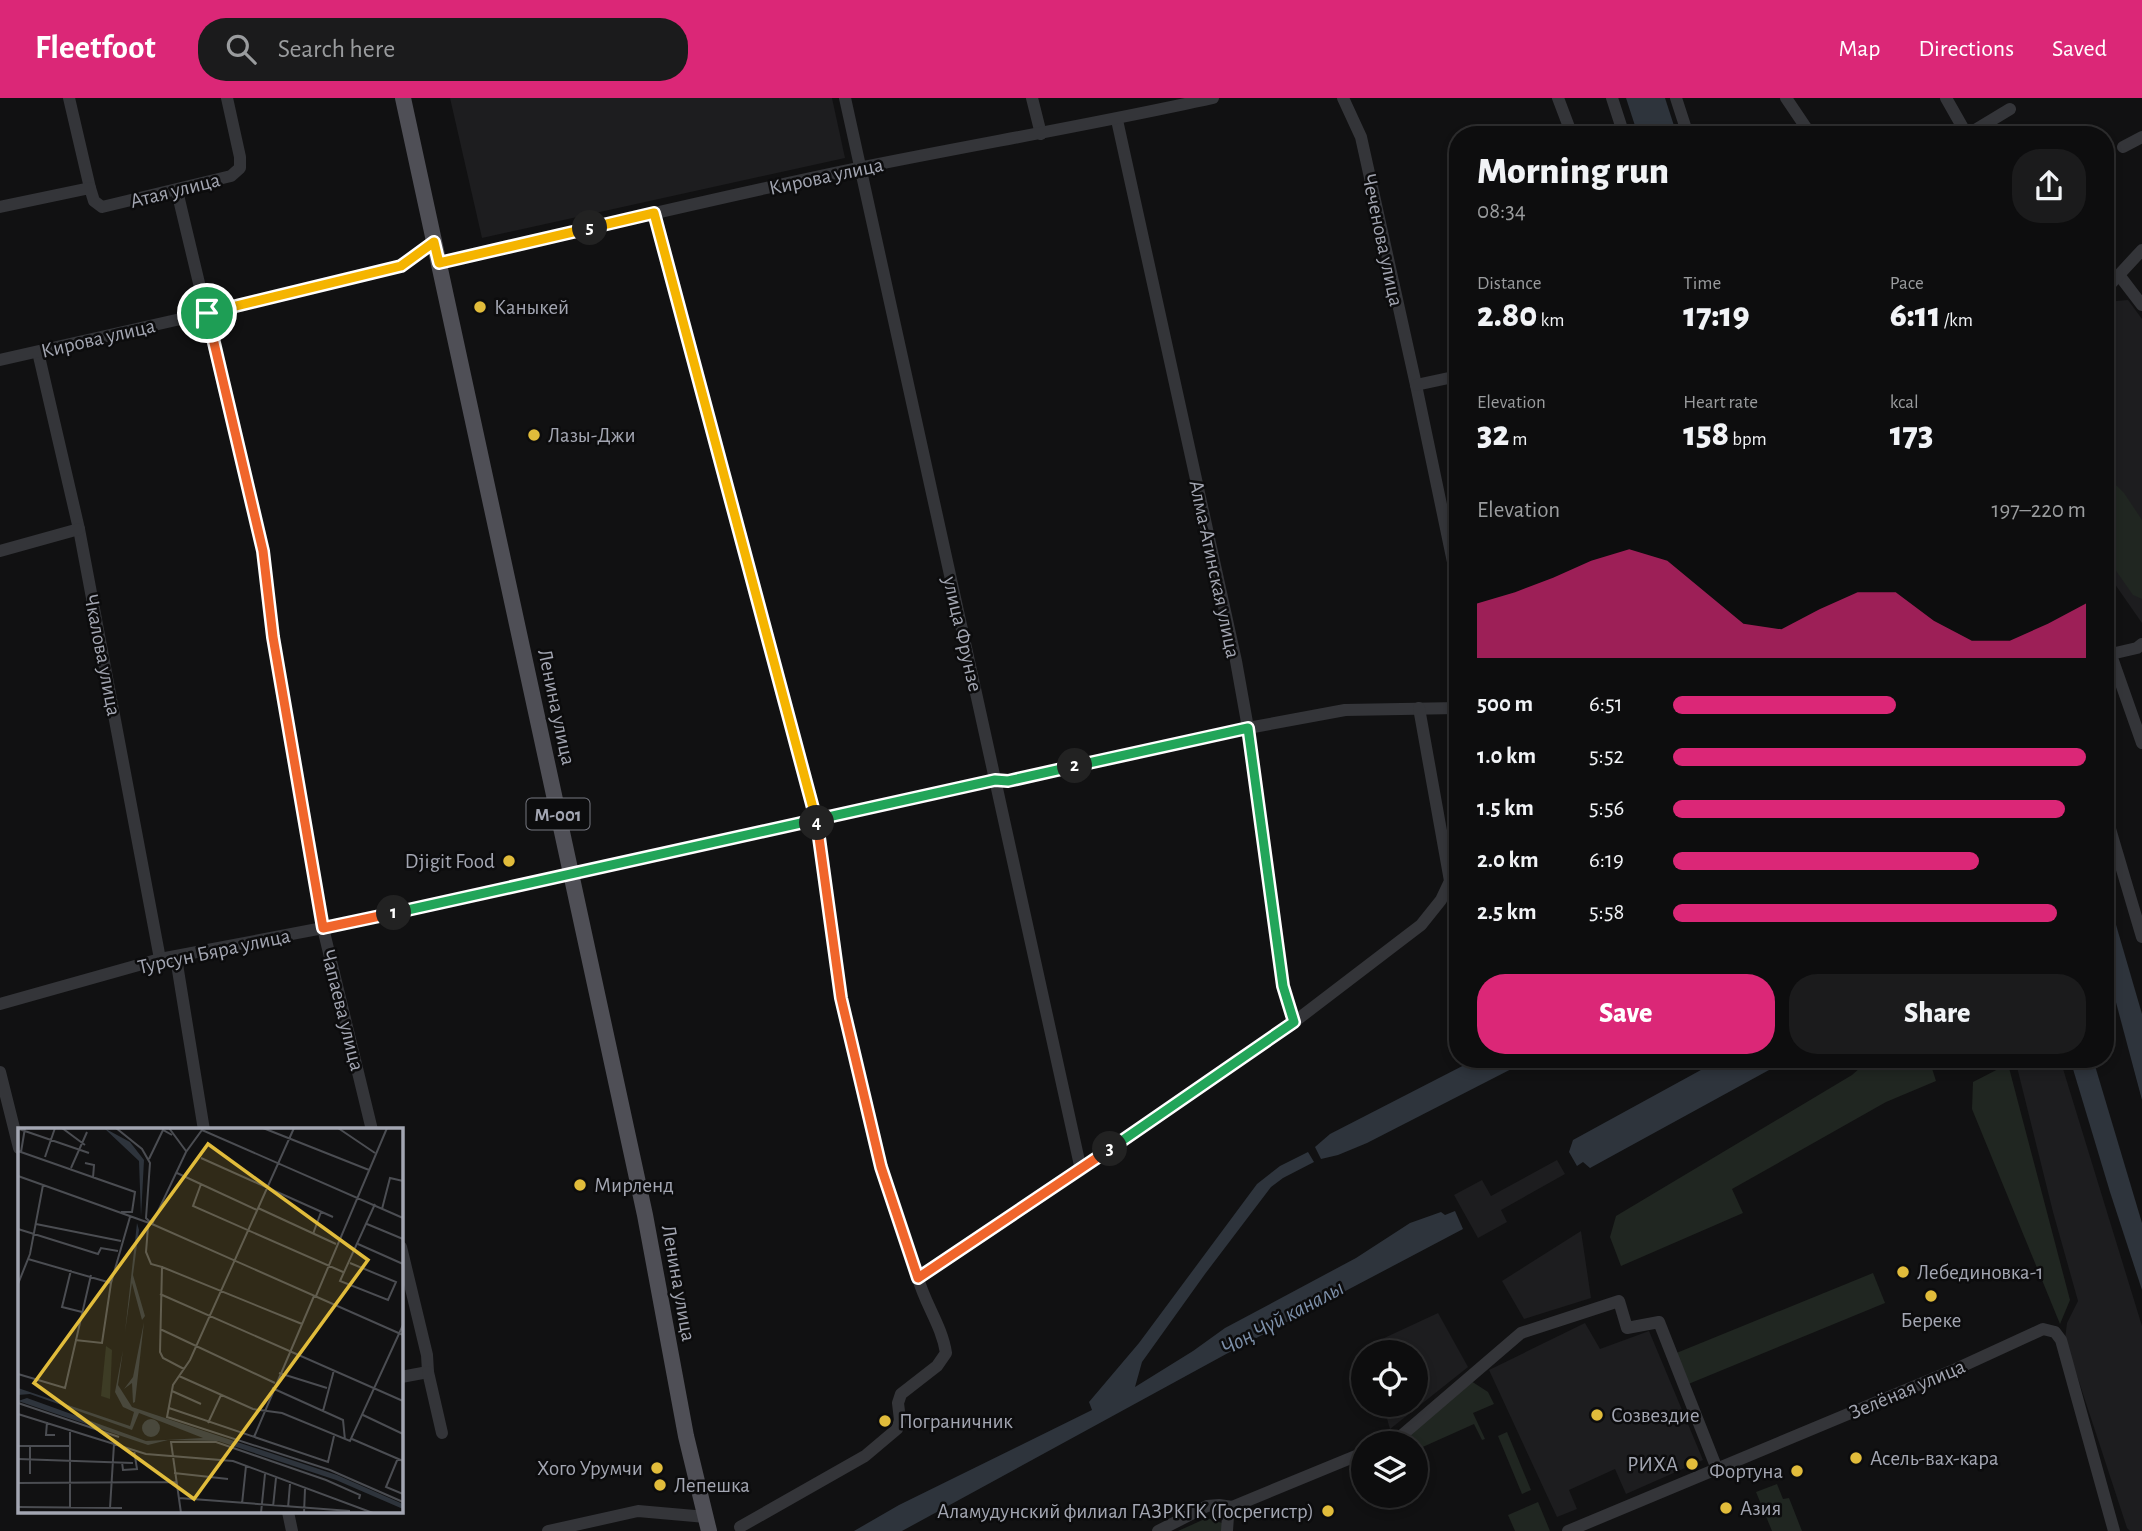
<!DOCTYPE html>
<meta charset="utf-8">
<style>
:root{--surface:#0d0d0e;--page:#1b1b1c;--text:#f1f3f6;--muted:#9a9c9e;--line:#2d2d2e;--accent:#db2777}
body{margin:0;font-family:"Alegreya Sans",sans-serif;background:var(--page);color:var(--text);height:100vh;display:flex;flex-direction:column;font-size:26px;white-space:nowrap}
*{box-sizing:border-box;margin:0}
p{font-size:23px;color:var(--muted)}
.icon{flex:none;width:38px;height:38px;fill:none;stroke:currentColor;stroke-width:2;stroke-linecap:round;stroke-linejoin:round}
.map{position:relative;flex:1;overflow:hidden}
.details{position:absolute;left:1449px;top:28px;width:665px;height:942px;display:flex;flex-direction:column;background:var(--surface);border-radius:28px;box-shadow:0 4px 10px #0003,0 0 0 2px var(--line)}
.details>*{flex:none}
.controls{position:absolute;left:1351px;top:1242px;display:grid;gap:14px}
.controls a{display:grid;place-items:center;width:77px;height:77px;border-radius:50%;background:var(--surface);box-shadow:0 4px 10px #0003,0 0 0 2px var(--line);font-size:35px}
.pin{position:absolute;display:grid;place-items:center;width:60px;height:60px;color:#fff;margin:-30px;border:4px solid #fff;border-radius:50%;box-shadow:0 2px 7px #0007}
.km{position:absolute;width:35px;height:35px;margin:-18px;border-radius:50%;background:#222;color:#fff;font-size:19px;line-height:35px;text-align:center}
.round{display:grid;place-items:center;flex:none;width:74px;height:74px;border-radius:28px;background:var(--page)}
.head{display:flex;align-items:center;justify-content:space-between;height:119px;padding:0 28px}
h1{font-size:38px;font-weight:800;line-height:52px}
.stats{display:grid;grid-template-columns:repeat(3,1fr);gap:10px;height:119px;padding:7px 28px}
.stats div{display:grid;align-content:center}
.stats b{font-size:35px;font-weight:800}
.stats small{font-size:19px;font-weight:400}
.stats p{font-size:19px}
.chart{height:196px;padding:14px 28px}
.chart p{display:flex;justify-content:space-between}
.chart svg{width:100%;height:126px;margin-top:7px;fill:var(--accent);opacity:.7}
.button{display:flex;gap:14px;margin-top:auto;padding:14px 28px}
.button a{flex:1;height:80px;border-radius:28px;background:var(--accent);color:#fff;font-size:28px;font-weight:800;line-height:80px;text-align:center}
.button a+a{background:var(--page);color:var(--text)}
ul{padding:0 28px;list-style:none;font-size:23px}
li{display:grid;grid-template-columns:112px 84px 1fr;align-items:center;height:52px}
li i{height:18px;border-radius:9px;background:var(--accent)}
header{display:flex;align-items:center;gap:42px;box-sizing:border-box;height:98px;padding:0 35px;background:var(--accent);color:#fff}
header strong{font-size:33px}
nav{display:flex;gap:38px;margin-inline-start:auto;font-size:24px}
.search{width:490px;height:63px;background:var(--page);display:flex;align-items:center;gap:18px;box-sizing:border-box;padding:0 24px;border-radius:28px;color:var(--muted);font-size:26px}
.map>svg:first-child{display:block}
.built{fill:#1d1d1f}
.green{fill:#202621}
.water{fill:#2e343c}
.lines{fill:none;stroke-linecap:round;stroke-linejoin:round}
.minor{stroke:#343539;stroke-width:12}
.major{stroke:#4f4f56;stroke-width:16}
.split-1-casing{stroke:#fff;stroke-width:14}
.split-2-casing{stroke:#fff;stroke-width:14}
.split-3-casing{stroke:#fff;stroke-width:14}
.split-4-casing{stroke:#fff;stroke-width:14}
.split-5-casing{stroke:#fff;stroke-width:14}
.split-6-casing{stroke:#fff;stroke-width:14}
.split-1{stroke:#f0652b;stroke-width:9}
.split-2{stroke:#22a559;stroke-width:9}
.split-3{stroke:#22a559;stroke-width:9}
.split-4{stroke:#f0652b;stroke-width:9}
.split-5{stroke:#f5b400;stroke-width:9}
.split-6{stroke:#f5b400;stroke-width:9}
.poi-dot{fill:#e1bc3b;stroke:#0c0c0d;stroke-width:2.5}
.labels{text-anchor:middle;stroke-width:5;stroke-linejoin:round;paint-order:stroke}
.shield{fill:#0c0c0d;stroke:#767880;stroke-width:2}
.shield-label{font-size:19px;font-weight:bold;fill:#a3a6b2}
.street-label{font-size:21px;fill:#a3a6b2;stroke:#0c0c0d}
.poi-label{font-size:21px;fill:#a3a6b2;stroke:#0c0c0d;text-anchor:start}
.water-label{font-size:23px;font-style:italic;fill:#7d90aa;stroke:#0c0c0d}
.inset-road{fill:none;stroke:#4b4d52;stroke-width:2}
.view{fill:#e1bc3b;fill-opacity:0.15;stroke:#e1bc3b;stroke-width:3.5}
.inset-edge{fill:none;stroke:#a3a6b2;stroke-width:3.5}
</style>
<header>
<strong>Fleetfoot</strong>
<div class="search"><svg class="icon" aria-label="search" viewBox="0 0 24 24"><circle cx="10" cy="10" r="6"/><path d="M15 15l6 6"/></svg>Search here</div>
<nav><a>Map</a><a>Directions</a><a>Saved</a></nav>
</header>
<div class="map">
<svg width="2142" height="1433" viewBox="0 0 2142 1433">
<rect width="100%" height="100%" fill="#111112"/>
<g class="built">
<path d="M 450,0 L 832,0 L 845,60 L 482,140 Z"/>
<path d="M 2128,202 L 2142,221 L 2142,525 L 2105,472 L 2105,204 Z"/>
<path d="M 2015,961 L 2060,961 L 2142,1228 L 2142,1433 L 2130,1433 L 2127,1430 L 2065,1241 L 2067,1225 L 2078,1203 L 2053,1114 Z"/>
<path d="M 1557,1062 L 1565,1076 L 1501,1112 L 1507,1124 L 1478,1140 L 1454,1097 L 1482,1082 L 1491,1098 Z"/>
<path d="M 1581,1133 L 1591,1200 L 1524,1221 L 1502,1183 Z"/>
<path d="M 1438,1215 L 1468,1269 L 1390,1331 L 1383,1307 L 1416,1307 L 1416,1255 L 1369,1255 L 1367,1248 Z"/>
<path d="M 1585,1225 L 1600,1251 L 1649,1233 L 1703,1362 L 1626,1396 L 1615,1371 L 1569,1392 L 1577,1411 L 1557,1419 L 1489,1272 Z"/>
</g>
<g class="green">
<path d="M 2108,385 L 2117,388 L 2124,395 L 2142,422 L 2142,501 L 2133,497 L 2105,457 L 2105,386 Z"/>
<path d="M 1870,961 L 1929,961 L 1936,983 L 1886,1004 L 1732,1091 L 1743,1115 L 1621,1168 L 1610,1139 L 1616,1118 L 1852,977 Z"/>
<path d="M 2008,966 L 2070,1202 L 2060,1226 L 1972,1011 L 1973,984 Z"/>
<path d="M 1873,1175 L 1885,1205 L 1686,1287 L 1674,1256 Z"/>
<path d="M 1471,1283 L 1488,1294 L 1494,1306 L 1473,1315 L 1485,1341 L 1482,1342 L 1474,1326 L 1416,1352 L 1416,1346 L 1411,1346 L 1407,1338 Z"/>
<path d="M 1507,1334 L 1531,1392 L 1522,1396 L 1498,1338 Z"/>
<path d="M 1777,1386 L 1783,1401 L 1789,1400 L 1802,1433 L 1772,1433 L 1756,1394 Z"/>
<path d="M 1538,1404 L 1550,1433 L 1515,1433 L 1508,1417 Z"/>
<path d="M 1207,1420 L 1222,1425 L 1223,1433 L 1178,1433 Z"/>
</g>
<g class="water">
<path d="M 1626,0 L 1665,0 L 1677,37 L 1638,37 Z"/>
<path d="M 2105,789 L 2142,916 L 2142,1002 L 2105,863 Z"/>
<path d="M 1476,961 L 1531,961 L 1367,1045 L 1338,1057 L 1321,1061 L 1315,1049 L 1330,1036 Z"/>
<path d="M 1721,961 L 1789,961 L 1590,1070 L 1583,1064 L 1577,1068 L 1569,1054 L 1573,1042 Z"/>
<path d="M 2070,961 L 2093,961 L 2142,1125 L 2142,1192 L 2110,1094 Z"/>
<path d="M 1308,1054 L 1314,1064 L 1283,1080 L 1271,1089 L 1205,1176 L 1142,1264 L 1135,1289 L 1193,1253 L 1225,1230 L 1356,1160 L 1410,1125 L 1441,1114 L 1445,1117 L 1455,1113 L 1463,1131 L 1228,1255 L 902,1433 L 854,1433 L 899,1407 L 1092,1312 L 1089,1304 L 1139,1245 L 1257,1086 L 1280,1068 Z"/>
</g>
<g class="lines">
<g class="minor">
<path d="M 69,0 L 90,90"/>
<path d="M 845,0 L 1081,1072"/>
<path d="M 1032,0 L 1041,36"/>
<path d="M 1343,0 L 1361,39 L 1416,287 L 1458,488"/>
<path d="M 1558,0 L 1572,37"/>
<path d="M 1612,0 L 1624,37"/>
<path d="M 1676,0 L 1688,37"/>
<path d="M 1786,0 L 1811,37"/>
<path d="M 1946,0 L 1967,37 L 2010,11"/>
<path d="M 1117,22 L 1236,563 L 1248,630 L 1283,888 L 1294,924"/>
<path d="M 2123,49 L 2142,39"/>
<path d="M 177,93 L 263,453 L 273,539 L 323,830 L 372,1032"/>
<path d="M 0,109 L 90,90 L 94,103 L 102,109 L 231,78 L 240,70 L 240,59 L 227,0"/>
<path d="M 654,115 L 816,721 L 841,900 L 881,1069 L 918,1180"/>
<path d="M 439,165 C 579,133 719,99 859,70 C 977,46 1096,26 1213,0"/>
<path d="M 2119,177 L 2142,207"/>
<path d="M 2105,192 L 2142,152"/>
<path d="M 38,254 L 79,431 L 160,861"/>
<path d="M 0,262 L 207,215 L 401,168 L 434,144"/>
<path d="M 1416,287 L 1458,278"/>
<path d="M 0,453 L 79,431"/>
<path d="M 2105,540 L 2142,645"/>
<path d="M 2111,556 L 2137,550 L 2142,546"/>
<path d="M 2105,714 L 2142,839"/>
<path d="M 176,860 L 204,1032"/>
<path d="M 0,906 L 160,861 L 323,830 L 571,776 L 995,682 L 1008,683 L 1248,630 L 1345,612 L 1458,610"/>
<path d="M 0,974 L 19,1050"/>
<path d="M 401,1149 L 427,1257 L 428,1274 L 401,1279"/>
<path d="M 428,1274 L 442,1335"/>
<path d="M 1386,1346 L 1401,1338 L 1521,1235 L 1619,1203 L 1627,1230 L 1659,1224 L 1717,1371"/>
<path d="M 1232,1409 L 1363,1355"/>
<path d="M 288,1414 L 292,1433"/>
<path d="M 740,1429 L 865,1358 L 897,1331 L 900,1322 L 898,1305 L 901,1296 L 937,1268 L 946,1255 C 942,1228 925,1206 918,1180 L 1081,1072 L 1294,924 L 1421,827 L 1441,802 L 1450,783 L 1419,610"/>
<path d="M 548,1433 L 638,1413 L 706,1419"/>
<path d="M 1158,1433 L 1207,1408 L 1219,1407 L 1232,1409 L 1228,1418 L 1227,1433"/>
<path d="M 1568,1433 L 1956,1271 L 2043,1231 L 2055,1234 L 2061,1242 L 2114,1433"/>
</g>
<path class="major" d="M 403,0 L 645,1117 L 686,1338 L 709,1433"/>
</g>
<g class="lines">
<g class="split-1-casing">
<path id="split-1" d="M 207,215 L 263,453 L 273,539 L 323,830 L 394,815"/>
</g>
<g class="split-2-casing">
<path id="split-2" d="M 394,815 L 995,682 L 1008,683 L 1075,668"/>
</g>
<g class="split-3-casing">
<path id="split-3" d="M 1075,668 L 1248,630 L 1283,888 L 1294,924 L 1110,1051"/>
</g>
<g class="split-4-casing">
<path id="split-4" d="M 817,725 L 841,900 L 881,1069 L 918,1180 L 1110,1051"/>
</g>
<g class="split-5-casing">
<path id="split-5" d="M 590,130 L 654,115 L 817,725"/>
</g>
<g class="split-6-casing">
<path id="split-6" d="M 207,215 L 401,168 L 434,144 L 439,165 L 590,130"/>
</g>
<use href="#split-1" class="split-1"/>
<use href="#split-2" class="split-2"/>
<use href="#split-3" class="split-3"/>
<use href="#split-4" class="split-4"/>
<use href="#split-5" class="split-5"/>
<use href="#split-6" class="split-6"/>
</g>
<g class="poi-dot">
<circle cx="480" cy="209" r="7"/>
<circle cx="534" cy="337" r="7"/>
<circle cx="509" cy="763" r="7"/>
<circle cx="580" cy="1087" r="7"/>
<circle cx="1903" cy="1174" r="7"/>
<circle cx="1931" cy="1198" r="7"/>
<circle cx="1597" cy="1317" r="7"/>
<circle cx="885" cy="1323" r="7"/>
<circle cx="1856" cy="1360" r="7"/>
<circle cx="1692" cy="1366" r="7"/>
<circle cx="657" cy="1370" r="7"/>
<circle cx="1797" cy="1373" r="7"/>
<circle cx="660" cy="1387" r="7"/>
<circle cx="1726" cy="1410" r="7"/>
<circle cx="1328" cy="1413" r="7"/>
</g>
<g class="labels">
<rect class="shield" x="526.5" y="700.5" width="63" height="31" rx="5"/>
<g class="shield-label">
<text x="558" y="723">М-001</text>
</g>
<g class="street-label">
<text transform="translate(826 78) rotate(-12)" y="7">Кирова улица</text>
<text transform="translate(175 92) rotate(-14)" y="7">Атая улица</text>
<text transform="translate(1383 142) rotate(78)" y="7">Чеченова улица</text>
<text transform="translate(98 240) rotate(-13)" y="7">Кирова улица</text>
<text transform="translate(1215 471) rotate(78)" y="7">Алма-Атинская улица</text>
<text transform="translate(963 536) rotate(77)" y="7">улица Фрунзе</text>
<text transform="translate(103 557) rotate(79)" y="7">Чкалова улица</text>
<text transform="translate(557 609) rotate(78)" y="7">Ленина улица</text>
<text transform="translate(214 853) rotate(-12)" y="7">Турсун Бяра улица</text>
<text transform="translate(343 912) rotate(76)" y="7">Чапаева улица</text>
<text transform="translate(679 1185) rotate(80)" y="7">Ленина улица</text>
<text transform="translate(1907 1291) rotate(-23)" y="7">Зелёная улица</text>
</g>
<g class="poi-label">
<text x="494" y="216">Каныкей</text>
<text x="548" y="344">Лазы-Джи</text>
<text x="495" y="770" text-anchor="end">Djigit Food</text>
<text x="594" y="1094">Мирленд</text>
<text x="1917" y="1181">Лебединовка-1</text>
<text x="1931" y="1229" text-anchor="middle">Береке</text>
<text x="1611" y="1324">Созвездие</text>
<text x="899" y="1330">Пограничник</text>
<text x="1870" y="1367">Асель-вах-кара</text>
<text x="1678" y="1373" text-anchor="end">РИХА</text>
<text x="643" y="1377" text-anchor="end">Хого Урумчи</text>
<text x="1783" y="1380" text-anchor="end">Фортуна</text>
<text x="674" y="1394">Лепешка</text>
<text x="1740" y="1417">Азия</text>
<text x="1314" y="1420" text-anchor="end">Аламудунский филиал ГАЗРКГК (Госрегистр)</text>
</g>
<g class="water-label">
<text transform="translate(1282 1219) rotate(-28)" y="8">Чоң Чүй каналы</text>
</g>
</g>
<g transform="translate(18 1030)">
<rect width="385" height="385" fill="#111112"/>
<path d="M 88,218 L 94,222 L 92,271 L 83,268 Z" fill="#202621"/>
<path d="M 86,0 L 112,14 L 126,32 L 123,89 L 121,33 ZM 119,95 L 121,102 L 115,147 L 127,188 L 124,192 L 114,155 L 107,204 ZM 126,194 L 117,274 L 115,275 L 114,255 L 106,261 L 115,249 ZM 105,222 L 100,257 L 114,279 L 319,347 L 385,376 L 385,381 L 318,352 L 200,313 L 150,312 L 130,317 L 0,273 L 9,270 L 128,313 L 185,310 L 121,285 L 114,302 L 12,266 L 0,267 L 0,260 L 112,298 L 116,284 L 105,279 L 97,264 ZM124 300a9 9 0 1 1 18 0a9 9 0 1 1-18 0Z" fill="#2e343c"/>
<path class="inset-road" d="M 44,0 L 67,17M 98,0 L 124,21 L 132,35 L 128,90 L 132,94M 151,0 L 168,23M 245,0 L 351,42M 276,0 L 172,232 L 155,257 L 149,289 L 312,342 L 385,374M 320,0 L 357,25M 1,1 L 71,25M 0,23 L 117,64 L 114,84 L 103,84M 3,24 L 7,0M 27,29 L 37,0M 183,30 L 315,89M 131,31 L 145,2 L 154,7M 67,35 L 76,37 L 75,50M 53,40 L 69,4M 159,45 L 239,82M 0,48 L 134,96 L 385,207M 183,56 L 175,78 L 325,144M 240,80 L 318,116M 364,81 L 372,50 L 385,53M 18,96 L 103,113M 134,96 L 168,24 L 184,2 L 385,90M 349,96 L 385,111M 130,99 L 128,124 L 133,136 L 144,139 L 142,224 L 145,230 L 166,241M 0,101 L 80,126 L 83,120 L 100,123M 295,106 L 303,84M 340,116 L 385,136M 10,131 L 93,155 L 112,89M 332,135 L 378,154 L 370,172 L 322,153 L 357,76M 144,139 L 284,196M 53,142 L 44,179 L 64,184M 0,156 L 12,126 L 25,57M 142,166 L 385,273M 298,168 L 369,0M 142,201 L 257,255M 57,212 L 84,215 L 93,155M 261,245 L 309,260M 0,246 L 47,260 L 73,147M 161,248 L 235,281 L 264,285 L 332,313 L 385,197M 254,260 L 325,292 L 327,312M 154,263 L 183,276M 0,275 L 101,309M 151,280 L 310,334 L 316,308M 305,283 L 316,242M 0,286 L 128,326 L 215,333 L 355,385M 345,287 L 385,306M 29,294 L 28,307 L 37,307M 190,295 L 203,267M 52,302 L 52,380M 236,309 L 296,168M 334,311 L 385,333M 0,318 L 52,318M 380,330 L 368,359 L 385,366M 0,331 L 115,335M 104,334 L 105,342 L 119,341 L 116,322M 156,345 L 210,351M 12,346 L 12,318M 0,355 L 158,354M 161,370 L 332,383M 224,376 L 228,338M 0,379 L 104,380M 255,379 L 258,350M 92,380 L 96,316M 270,380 L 272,356M 163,385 L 153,314 L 198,314 L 308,352 L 342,367 L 341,371M 243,385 L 247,346M 286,385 L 287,361"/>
<path class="view" d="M 190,16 L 350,132 L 176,371 L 16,255 Z"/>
<rect width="385" height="385" class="inset-edge"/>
</g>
</svg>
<div class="controls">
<a><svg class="icon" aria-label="locate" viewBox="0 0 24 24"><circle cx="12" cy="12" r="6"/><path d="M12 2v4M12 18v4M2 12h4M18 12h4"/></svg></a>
<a><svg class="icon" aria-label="layers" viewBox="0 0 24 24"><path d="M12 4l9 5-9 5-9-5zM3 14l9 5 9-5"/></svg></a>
</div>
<div class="pin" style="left:207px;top:215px;background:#1e9e55"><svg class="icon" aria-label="arrive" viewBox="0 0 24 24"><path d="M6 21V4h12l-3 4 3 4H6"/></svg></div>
<b class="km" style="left:394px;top:815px">1</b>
<b class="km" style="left:1075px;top:668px">2</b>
<b class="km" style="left:1110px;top:1051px">3</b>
<b class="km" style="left:817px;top:725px">4</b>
<b class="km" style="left:590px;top:130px">5</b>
<section class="details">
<div class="head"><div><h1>Morning run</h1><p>08:34</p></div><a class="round"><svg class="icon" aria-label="share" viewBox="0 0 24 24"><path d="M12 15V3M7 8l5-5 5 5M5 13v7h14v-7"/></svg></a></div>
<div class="stats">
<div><p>Distance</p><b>2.80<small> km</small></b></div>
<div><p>Time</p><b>17:19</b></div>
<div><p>Pace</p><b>6:11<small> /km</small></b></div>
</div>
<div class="stats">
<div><p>Elevation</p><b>32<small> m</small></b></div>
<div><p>Heart rate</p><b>158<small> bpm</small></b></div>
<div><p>kcal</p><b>173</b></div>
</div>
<div class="chart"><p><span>Elevation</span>197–220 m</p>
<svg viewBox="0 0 160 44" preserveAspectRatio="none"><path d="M0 44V25L10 21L20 16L30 10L40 6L50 10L60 21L70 32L80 34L90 27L100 21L110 21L120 31L130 38L140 38L150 32L160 25V44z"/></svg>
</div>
<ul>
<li><b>500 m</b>6:51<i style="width:54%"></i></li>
<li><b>1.0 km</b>5:52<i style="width:100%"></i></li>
<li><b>1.5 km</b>5:56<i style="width:95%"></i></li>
<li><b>2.0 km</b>6:19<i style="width:74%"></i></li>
<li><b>2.5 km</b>5:58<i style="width:93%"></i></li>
</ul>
<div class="button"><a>Save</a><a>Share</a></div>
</section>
</div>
